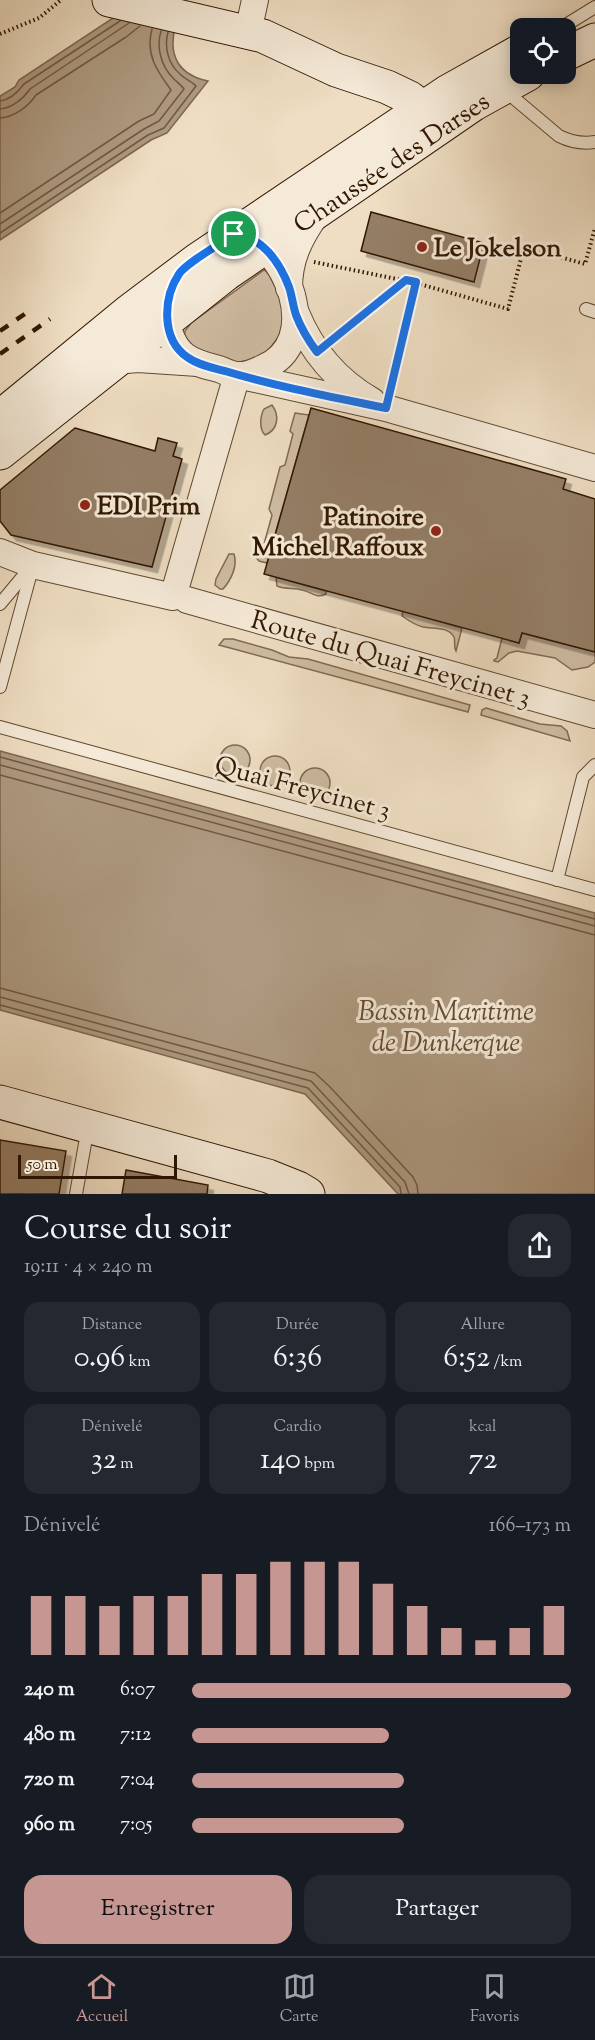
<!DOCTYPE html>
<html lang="fr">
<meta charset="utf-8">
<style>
:root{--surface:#171b24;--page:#242831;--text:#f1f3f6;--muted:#9ea1a6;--line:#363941;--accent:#c59692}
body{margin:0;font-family:"Sorts Mill Goudy",serif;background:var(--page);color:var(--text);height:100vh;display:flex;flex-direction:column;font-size:22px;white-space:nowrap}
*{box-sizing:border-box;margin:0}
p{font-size:20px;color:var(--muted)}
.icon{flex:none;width:33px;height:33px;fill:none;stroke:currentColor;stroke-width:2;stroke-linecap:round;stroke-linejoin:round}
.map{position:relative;height:1194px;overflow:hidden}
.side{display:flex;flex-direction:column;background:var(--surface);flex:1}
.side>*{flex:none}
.tools{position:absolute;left:510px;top:18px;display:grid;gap:12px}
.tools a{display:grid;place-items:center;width:66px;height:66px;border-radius:12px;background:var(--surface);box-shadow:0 3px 15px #0003;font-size:30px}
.scale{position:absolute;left:18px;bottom:15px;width:159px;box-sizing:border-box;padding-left:6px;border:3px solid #311701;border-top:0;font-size:16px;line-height:21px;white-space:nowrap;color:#311701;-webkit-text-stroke:4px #f5ead8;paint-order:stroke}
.pin{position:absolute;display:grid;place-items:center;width:51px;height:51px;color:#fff;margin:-26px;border:3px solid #fff;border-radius:50%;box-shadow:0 2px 6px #0007}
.round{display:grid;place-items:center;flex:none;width:63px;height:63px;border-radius:18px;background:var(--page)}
.overview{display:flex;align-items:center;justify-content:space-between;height:102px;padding:0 24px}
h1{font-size:33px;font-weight:600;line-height:45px}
.figures{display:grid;grid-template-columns:repeat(3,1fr);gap:9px;height:102px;padding:6px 24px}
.figures div{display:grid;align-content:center;border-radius:15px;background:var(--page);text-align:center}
.figures b{font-size:30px;font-weight:600}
.figures small{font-size:16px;font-weight:400}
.figures p{font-size:16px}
.chart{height:168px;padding:12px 24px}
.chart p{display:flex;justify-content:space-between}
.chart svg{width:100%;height:108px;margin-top:6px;stroke:var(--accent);stroke-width:6}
.cta{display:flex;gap:12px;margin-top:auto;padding:12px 24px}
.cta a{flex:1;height:69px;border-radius:18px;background:var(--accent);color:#111;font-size:24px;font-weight:600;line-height:69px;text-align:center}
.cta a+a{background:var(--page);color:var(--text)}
ul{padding:0 24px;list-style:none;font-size:20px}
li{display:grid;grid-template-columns:96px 72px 1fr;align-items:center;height:45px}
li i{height:15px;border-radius:8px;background:var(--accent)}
.menu{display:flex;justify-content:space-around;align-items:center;height:84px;border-top:2px solid var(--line);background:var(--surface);font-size:16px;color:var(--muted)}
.menu a{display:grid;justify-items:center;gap:3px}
.menu .selected{color:var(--accent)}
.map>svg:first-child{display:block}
.green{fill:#cfbca2;stroke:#806a52;stroke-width:1.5}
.water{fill:#ae9a81;stroke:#7c664e;stroke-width:1.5}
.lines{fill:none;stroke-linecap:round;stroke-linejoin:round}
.shore{stroke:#705841;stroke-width:1.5}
.building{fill:#947e66;stroke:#311701;stroke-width:1.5;filter:url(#shadow)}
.lane-casing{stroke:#604932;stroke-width:14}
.street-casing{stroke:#604932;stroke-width:28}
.secondary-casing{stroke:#311701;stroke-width:35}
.path{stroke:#311701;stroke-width:4;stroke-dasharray:1.5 3;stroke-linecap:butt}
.lane{stroke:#f5ead8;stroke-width:12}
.street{stroke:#f5ead8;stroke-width:26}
.secondary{stroke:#f5ead8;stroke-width:33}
.rail{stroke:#311701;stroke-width:4.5;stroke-dasharray:10 10;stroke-linecap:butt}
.route-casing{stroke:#fff;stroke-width:12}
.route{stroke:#1a73e8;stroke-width:8}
.poi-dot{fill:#8f2418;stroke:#f5ead8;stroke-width:2}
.labels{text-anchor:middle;stroke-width:6;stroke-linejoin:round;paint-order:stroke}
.street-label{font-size:26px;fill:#311701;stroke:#f5ead8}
.poi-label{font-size:26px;font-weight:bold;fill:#311701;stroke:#f5ead8;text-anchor:start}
.water-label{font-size:27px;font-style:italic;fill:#634b34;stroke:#f5ead8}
</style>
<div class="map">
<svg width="595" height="1194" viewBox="0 0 595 1194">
<defs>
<filter id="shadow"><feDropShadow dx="5.5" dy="5.5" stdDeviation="0" flood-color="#0004"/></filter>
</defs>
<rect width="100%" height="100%" fill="#efdec3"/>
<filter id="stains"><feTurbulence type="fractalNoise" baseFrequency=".00333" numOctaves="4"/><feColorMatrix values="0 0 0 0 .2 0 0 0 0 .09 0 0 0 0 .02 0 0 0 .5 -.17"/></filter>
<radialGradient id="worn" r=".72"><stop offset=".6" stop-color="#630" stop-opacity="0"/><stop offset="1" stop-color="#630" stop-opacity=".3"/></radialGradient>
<g class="green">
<path d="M 264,270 L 275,275 L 284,317 L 279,336 L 268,351 L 255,359 L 235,363 L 196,352 L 184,339 L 185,331 L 191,323 Z"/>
<path d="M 272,405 C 280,416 278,430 265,435 C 259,429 260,416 264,409 Z"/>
<path d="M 295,413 L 309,415 L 267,563 L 259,561 L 255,556 L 258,547 L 264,544 L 272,515 L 269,509 L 280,467 L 285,465 L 293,434 L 290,431 Z"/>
<path d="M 229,554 L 234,554 C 238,566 231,580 223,589 L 220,589 L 215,585 L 216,579 Z"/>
<path d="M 276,577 L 326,591 L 326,594 C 316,599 312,592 302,590 C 293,587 287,590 277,586 Z"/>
<path d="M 403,611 L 462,628 L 456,651 C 453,646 456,641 454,637 C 448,626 433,629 423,627 C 415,625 409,621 402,616 Z"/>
<path d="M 522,633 L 595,652 L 595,662 L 588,667 L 572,670 L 555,658 L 517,651 L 509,653 L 498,662 L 494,661 L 494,660 L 497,658 L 502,638 L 519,643 Z"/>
<path d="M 224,639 L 233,639 L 272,650 L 289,657 L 308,659 L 470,705 L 468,712 L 219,645 Z"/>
<path d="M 486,708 L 540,724 L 561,726 L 567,731 L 570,741 L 481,715 L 482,710 Z"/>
<circle cx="235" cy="760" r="15"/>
<circle cx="275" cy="771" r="15"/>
<circle cx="315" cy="783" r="15"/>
</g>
<g class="water">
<path d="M 122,12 L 175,28 C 168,56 179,75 208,81 L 167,133 L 151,140 L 0,240 L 0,96 L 15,87 L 19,80 Z"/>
<path d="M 0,751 L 595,913 L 595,1194 L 398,1194 L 305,1094 L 0,1010 Z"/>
</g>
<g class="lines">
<g class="shore">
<path d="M 0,101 C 10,100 18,92 24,84 L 120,21"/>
<path d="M 0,109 C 12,108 23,99 30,89 L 129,23"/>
<path d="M 0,118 C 14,117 28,107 36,95 L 126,37 L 140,26"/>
<path d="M 0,213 L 139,121 L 154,114 L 171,90 C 157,71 145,54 152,29"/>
<path d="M 0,224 L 144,129 L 159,121 L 184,89 C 181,85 177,82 173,78 C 161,66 156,47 161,31"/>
<path d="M 0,233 L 148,135 L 164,128 L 196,86 C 192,82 185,79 180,74 C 168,64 164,47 168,32"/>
<path d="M 0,757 L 595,919"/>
<path d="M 0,765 L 595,926"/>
<path d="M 0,775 L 595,935"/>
<path d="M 0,988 L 315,1073 L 330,1087 L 413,1177 L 417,1185 L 418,1194"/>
<path d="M 0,997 L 311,1081 L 405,1182 L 409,1194"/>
<path d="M 0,1005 L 308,1088 L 400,1187 L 401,1194"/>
</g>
</g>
<g class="building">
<path d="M 371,212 L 484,243 L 474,282 L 361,251 Z"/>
<path d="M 311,408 L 566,479 L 563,489 L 595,499 L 595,652 L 522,633 L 519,643 L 264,574 Z"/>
<path d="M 75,428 L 155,451 L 158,438 L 177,443 L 173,456 L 182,459 L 152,567 L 11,535 L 0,521 L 0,490 Z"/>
<path d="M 0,1140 L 66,1151 L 59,1194 L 0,1194 Z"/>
<path d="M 126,1170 L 208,1185 L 207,1194 L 122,1194 Z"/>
</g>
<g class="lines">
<g class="lane-casing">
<g id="lane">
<path d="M 561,28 L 595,7"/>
<path d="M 503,89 L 559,136 C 571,142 582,144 595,142"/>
<path d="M 586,309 L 595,312"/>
<path d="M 0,604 L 30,568"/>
<path d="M 0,687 L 33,565"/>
<path d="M 0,727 L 595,890"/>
<path d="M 557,880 L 583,777 L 595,765"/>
<path d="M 76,1194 L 88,1127"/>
</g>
</g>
<g class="street-casing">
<g id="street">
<path d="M 248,32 L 255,0"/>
<path d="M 289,288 C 289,260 299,239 315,216"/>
<path d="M 167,306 C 164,322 171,345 185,356 C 194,363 207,366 219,369 C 224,371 230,374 236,375 C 245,376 255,372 263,368 C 294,355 300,325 292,295 C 285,271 271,250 249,237"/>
<path d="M 296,313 C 311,350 337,381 372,401"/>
<path d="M 115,361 L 138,359 L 198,363"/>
<path d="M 237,375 L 386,408 L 595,468"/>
<path d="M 0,552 L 33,565 L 173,597 L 237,375"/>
<path d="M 187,600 L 595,715"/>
</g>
</g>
<g class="secondary-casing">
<g id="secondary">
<path d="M 109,0 L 263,36 L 336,70 L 387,87 L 410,98 L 423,108"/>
<path d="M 566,54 L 595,40"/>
<path d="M 0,417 L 128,312 L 197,260 L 447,92 L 520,51"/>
<path d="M 0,453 L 226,274 L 474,104 L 528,74"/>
<path d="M 0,1102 L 268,1176 L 298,1188 L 308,1194"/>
</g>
</g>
<g class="path">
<path d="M 0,34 L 39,18 L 61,0"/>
<path d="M 314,262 L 416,283"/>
<path d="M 334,338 L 406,280"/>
<path d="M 391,388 L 416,283 L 508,309 L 524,247 L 585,264 L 595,228"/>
</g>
<use href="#lane" class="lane"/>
<use href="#street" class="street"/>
<use href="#secondary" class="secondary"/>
<g class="rail">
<path d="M 0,331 L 32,309"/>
<path d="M 0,354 L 50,319"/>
</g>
</g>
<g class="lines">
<g class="route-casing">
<path id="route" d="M 234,234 C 262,236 280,263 289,287 C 292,296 293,306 296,315 C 301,328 308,340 317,352 L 406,280 L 416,282 L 386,408 C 332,397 278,387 225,371 C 213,368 198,365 187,357 C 161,339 163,298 179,274 C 186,263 222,243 234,234 Z"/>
</g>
<use href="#route" class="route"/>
</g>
<g class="poi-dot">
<circle cx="422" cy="247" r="6"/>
<circle cx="85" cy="505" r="6"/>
<circle cx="436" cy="531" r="6"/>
</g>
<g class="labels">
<g class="street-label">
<text transform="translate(391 162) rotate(-34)" y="9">Chaussée des Darses</text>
<text transform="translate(391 658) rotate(16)" y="9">Route du Quai Freycinet 3</text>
<text transform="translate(303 787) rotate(15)" y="9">Quai Freycinet 3</text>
</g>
<g class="poi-label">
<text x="434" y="256">Le Jokelson</text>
<text x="97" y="514">EDI Prim</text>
<text x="424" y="525" text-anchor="end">Patinoire<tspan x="424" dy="30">Michel Raffoux</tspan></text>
</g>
<g class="water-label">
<text x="446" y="1020">Bassin Maritime<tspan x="446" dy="31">de Dunkerque</tspan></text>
</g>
</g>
<rect width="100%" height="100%" filter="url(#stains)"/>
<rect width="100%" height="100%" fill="url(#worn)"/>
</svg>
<div class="tools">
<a><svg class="icon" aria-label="locate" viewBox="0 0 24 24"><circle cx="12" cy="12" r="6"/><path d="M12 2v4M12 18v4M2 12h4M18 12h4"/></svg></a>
</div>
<div class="scale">50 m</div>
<div class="pin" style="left:234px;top:234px;background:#1e9e55"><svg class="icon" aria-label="arrive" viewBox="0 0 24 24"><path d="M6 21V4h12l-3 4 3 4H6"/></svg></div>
</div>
<section class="side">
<div class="overview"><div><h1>Course du soir</h1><p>19:11 · 4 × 240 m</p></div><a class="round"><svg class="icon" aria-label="share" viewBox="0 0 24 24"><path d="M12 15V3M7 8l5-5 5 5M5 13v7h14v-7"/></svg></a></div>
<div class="figures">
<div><p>Distance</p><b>0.96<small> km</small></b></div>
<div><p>Durée</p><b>6:36</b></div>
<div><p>Allure</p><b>6:52<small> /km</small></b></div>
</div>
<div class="figures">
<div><p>Dénivelé</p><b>32<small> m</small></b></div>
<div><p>Cardio</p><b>140<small> bpm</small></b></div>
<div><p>kcal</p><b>72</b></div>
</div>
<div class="chart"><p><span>Dénivelé</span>166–173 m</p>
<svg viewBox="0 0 160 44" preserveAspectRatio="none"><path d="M5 44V20M15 44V20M25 44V24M35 44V20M45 44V20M55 44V11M65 44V11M75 44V6M85 44V6M95 44V6M105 44V15M115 44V24M125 44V33M135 44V38M145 44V33M155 44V24"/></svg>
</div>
<ul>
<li><b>240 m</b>6:07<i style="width:100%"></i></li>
<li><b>480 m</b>7:12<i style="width:52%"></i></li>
<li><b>720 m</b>7:04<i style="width:56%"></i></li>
<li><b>960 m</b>7:05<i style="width:56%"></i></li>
</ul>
<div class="cta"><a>Enregistrer</a><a>Partager</a></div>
</section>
<nav class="menu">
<a class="selected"><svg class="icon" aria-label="home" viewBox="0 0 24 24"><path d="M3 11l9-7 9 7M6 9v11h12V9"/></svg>Accueil</a>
<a><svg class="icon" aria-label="map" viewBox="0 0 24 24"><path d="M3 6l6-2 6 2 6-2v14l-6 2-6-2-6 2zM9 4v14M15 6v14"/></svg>Carte</a>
<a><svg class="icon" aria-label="saved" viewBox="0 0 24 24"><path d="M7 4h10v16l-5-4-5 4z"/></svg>Favoris</a>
</nav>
